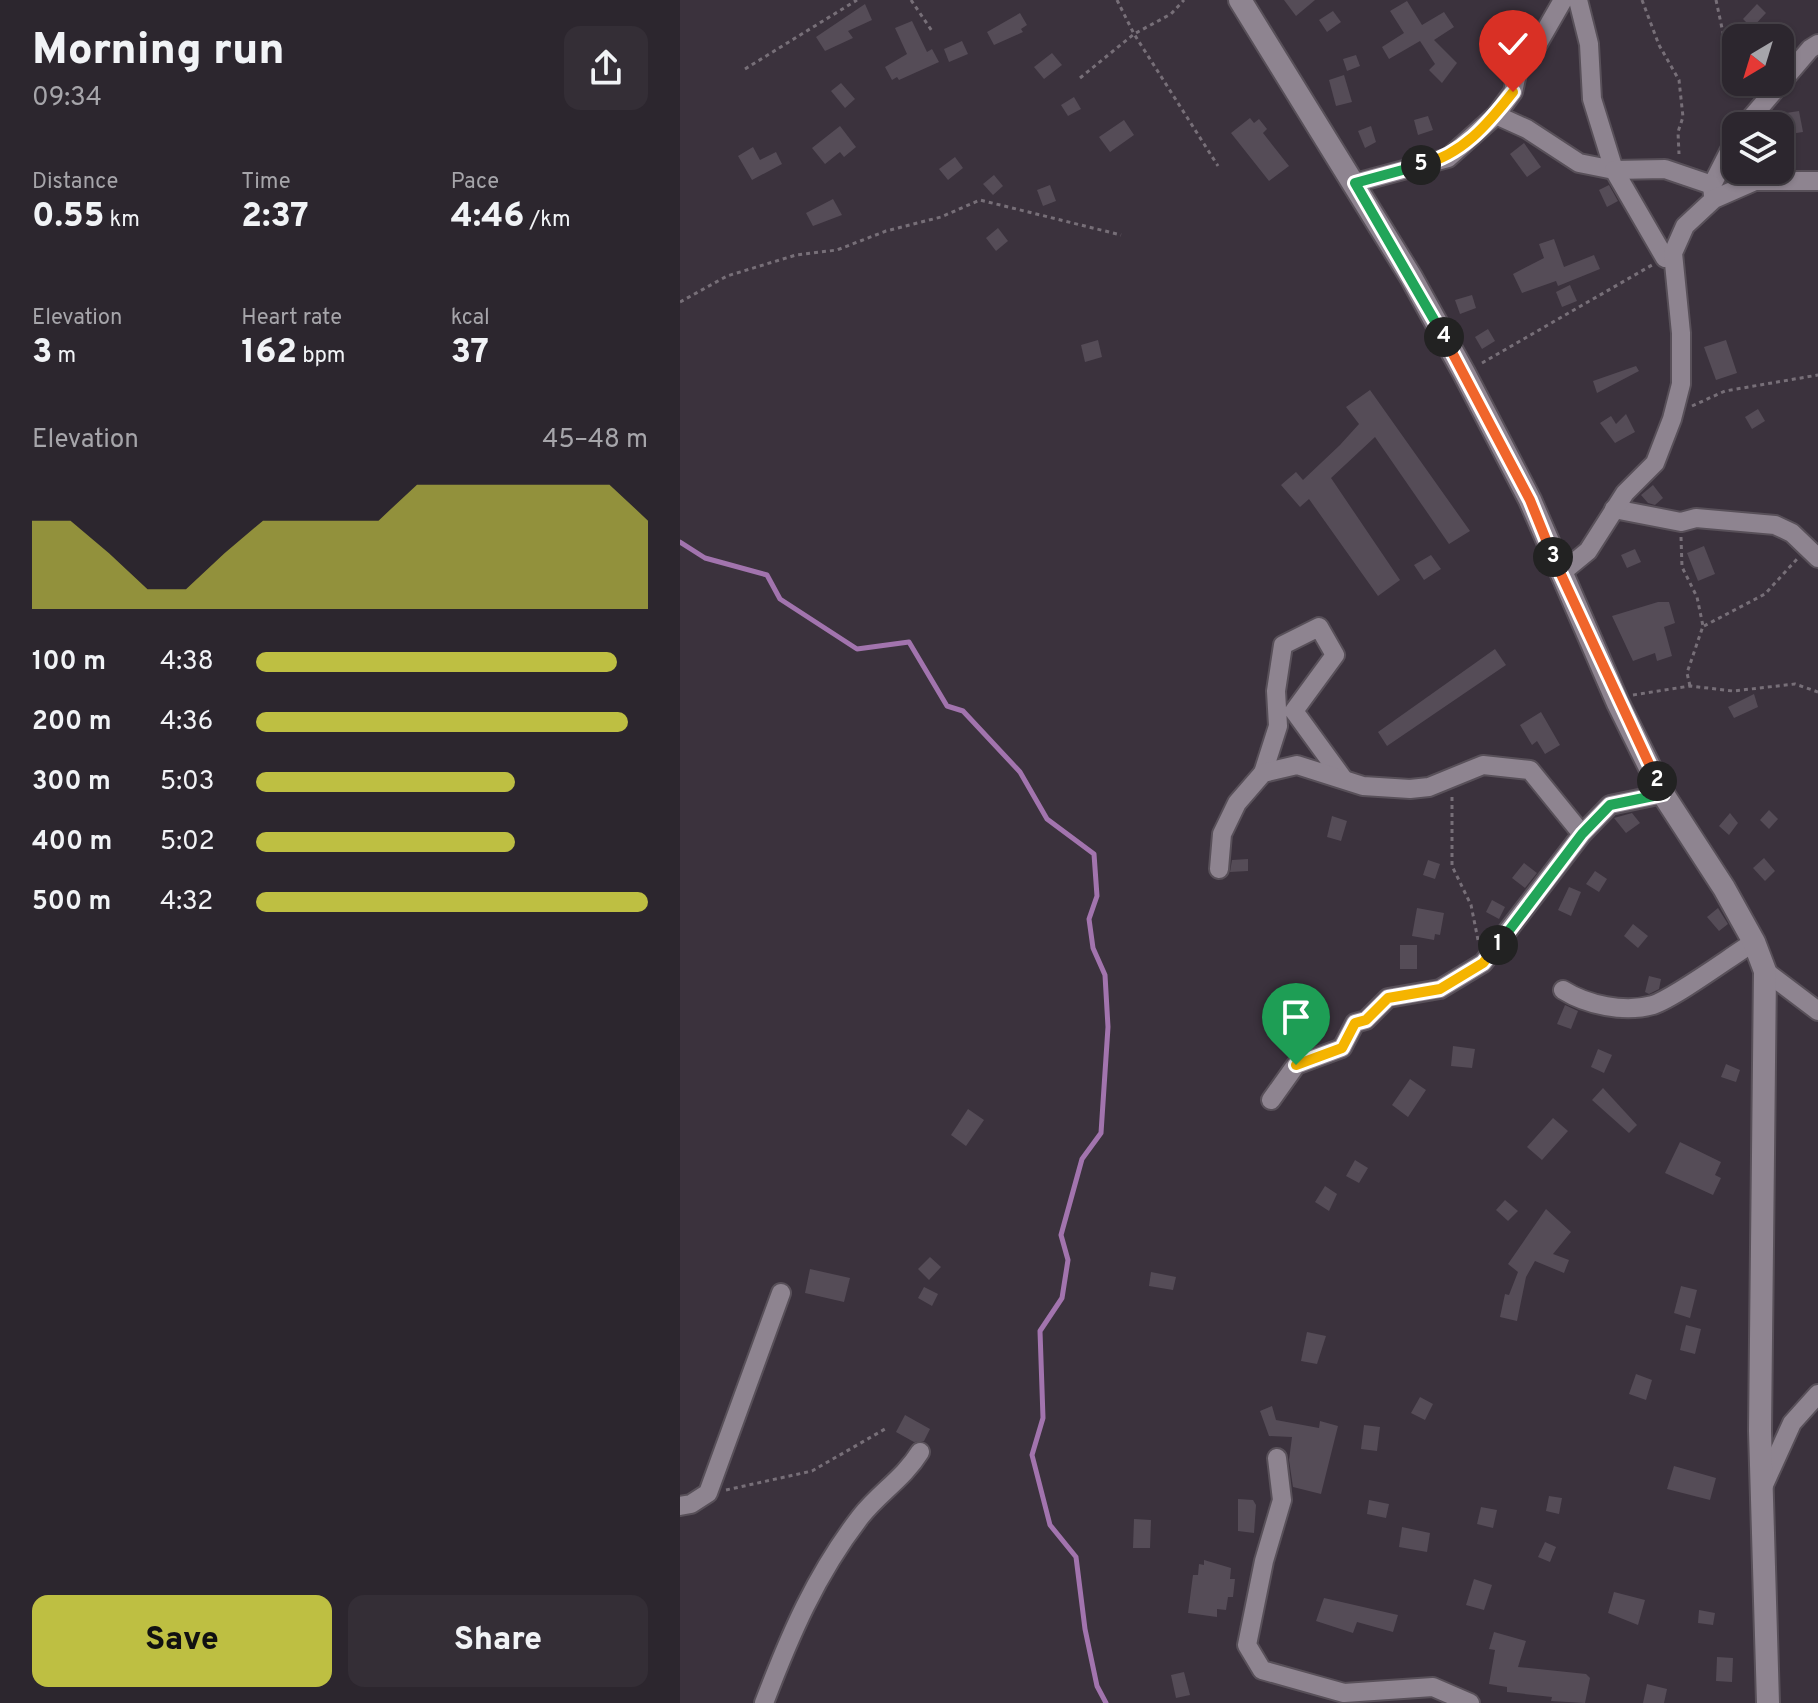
<!DOCTYPE html>
<meta charset="utf-8">
<style>
:root{--surface:#2c262e;--page:#342e36;--text:#f1f3f6;--muted:#a6a5aa;--line:#48434a;--accent:#bebf42}
body{margin:0;font-family:Overpass,sans-serif;background:var(--page);color:var(--text);height:100vh;display:flex;flex-direction:column;font-size:30px;white-space:nowrap}
*{box-sizing:border-box;margin:0}
p{font-size:26px;color:var(--muted)}
.icon{flex:none;width:44px;height:44px;fill:none;stroke:currentColor;stroke-width:2;stroke-linecap:round;stroke-linejoin:round}
.map{position:relative;flex:1;overflow:hidden}
.side{display:flex;flex-direction:column;background:var(--surface);width:680px}
.side>*{flex:none}
.needle{width:52px;rotate:218deg}
.tools{position:absolute;left:1042px;top:24px;display:grid;gap:16px}
.tools a{display:grid;place-items:center;width:72px;height:72px;border-radius:16px;background:var(--surface);box-shadow:0 2px 6px #0004,0 0 0 2px var(--line);font-size:40px}
.pin{position:absolute;display:grid;place-items:center;width:68px;height:68px;color:#fff;margin:-82px -34px;border-radius:50% 50% 50% 0;rotate:-45deg;box-shadow:0 0 8px #0007}
.pin .icon{rotate:45deg}
.km{position:absolute;width:40px;height:40px;margin:-20px;border-radius:50%;background:#222;color:#fff;font-size:22px;line-height:40px;text-align:center}
.round{display:grid;place-items:center;flex:none;width:84px;height:84px;border-radius:16px;background:var(--page)}
.overview{display:flex;align-items:center;justify-content:space-between;height:136px;padding:0 32px}
h1{font-size:44px;font-weight:800;line-height:60px}
.stats{display:grid;grid-template-columns:repeat(3,1fr);gap:12px;height:136px;padding:8px 32px}
.stats div{display:grid;align-content:center}
.stats b{font-size:34px;font-weight:800}
.stats small{font-size:22px;font-weight:400}
.stats p{font-size:22px}
.chart{height:224px;padding:16px 32px}
.chart p{display:flex;justify-content:space-between}
.chart svg{width:100%;height:144px;margin-top:8px;fill:var(--accent);opacity:.7}
.action{display:flex;gap:16px;margin-top:auto;padding:16px 32px}
.action a{flex:1;height:92px;border-radius:16px;background:var(--accent);color:#111;font-size:32px;font-weight:800;line-height:92px;text-align:center}
.action a+a{background:var(--page);color:var(--text)}
ul{padding:0 32px;list-style:none;font-size:26px}
li{display:grid;grid-template-columns:128px 96px 1fr;align-items:center;height:60px}
li i{height:20px;border-radius:10px;background:var(--accent)}
main{display:flex;flex:1;min-height:0}
.map>svg:first-child{display:block}
.lines{fill:none;stroke-linecap:round;stroke-linejoin:round}
.stream{stroke:#a274ae;stroke-width:5}
.building{fill:#554c57}
.minor-casing{stroke:#585059;stroke-width:22}
.tertiary-casing{stroke:#585059;stroke-width:26}
.path{stroke:#776f78;stroke-width:3;stroke-dasharray:4 4;stroke-linecap:butt}
.minor{stroke:#8e8490;stroke-width:18}
.tertiary{stroke:#8e8490;stroke-width:22}
.split-1-casing{stroke:#fff;stroke-width:16}
.split-2-casing{stroke:#fff;stroke-width:16}
.split-3-casing{stroke:#fff;stroke-width:16}
.split-4-casing{stroke:#fff;stroke-width:16}
.split-5-casing{stroke:#fff;stroke-width:16}
.split-6-casing{stroke:#fff;stroke-width:16}
.split-1{stroke:#f5b400;stroke-width:10}
.split-2{stroke:#22a559;stroke-width:10}
.split-3{stroke:#f0652b;stroke-width:10}
.split-4{stroke:#f0652b;stroke-width:10}
.split-5{stroke:#22a559;stroke-width:10}
.split-6{stroke:#f5b400;stroke-width:10}
</style>
<main>
<section class="side">
<div class="overview"><div><h1>Morning run</h1><p>09:34</p></div><a class="round"><svg class="icon" aria-label="share" viewBox="0 0 24 24"><path d="M12 15V3M7 8l5-5 5 5M5 13v7h14v-7"/></svg></a></div>
<div class="stats">
<div><p>Distance</p><b>0.55<small> km</small></b></div>
<div><p>Time</p><b>2:37</b></div>
<div><p>Pace</p><b>4:46<small> /km</small></b></div>
</div>
<div class="stats">
<div><p>Elevation</p><b>3<small> m</small></b></div>
<div><p>Heart rate</p><b>162<small> bpm</small></b></div>
<div><p>kcal</p><b>37</b></div>
</div>
<div class="chart"><p><span>Elevation</span>45–48 m</p>
<svg viewBox="0 0 160 44" preserveAspectRatio="none"><path d="M0 44V17L10 17L20 27L30 38L40 38L50 27L60 17L70 17L80 17L90 17L100 6L110 6L120 6L130 6L140 6L150 6L160 17V44z"/></svg>
</div>
<ul>
<li><b>100 m</b>4:38<i style="width:92%"></i></li>
<li><b>200 m</b>4:36<i style="width:95%"></i></li>
<li><b>300 m</b>5:03<i style="width:66%"></i></li>
<li><b>400 m</b>5:02<i style="width:66%"></i></li>
<li><b>500 m</b>4:32<i style="width:100%"></i></li>
</ul>
<div class="action"><a>Save</a><a>Share</a></div>
</section>
<div class="map">
<svg width="1138" height="1703" viewBox="0 0 1138 1703">
<rect width="100%" height="100%" fill="#3b323d"/>
<g class="lines">
<path class="stream" d="M 0,542 L 25,558 L 87,575 L 100,599 L 177,649 L 229,642 L 267,706 L 283,711 L 340,772 L 367,819 L 414,854 L 417,896 L 409,919 L 413,948 L 425,975 L 428,1027 L 421,1133 L 402,1159 L 381,1235 L 388,1260 L 382,1298 L 360,1331 L 363,1418 L 352,1455 L 370,1525 L 396,1557 L 405,1629 L 417,1686 L 426,1703"/>
</g>
<g class="building">
<path d="M 604,0 L 635,0 L 616,16 Z"/>
<path d="M 727,1 L 742,25 L 764,12 L 774,27 L 754,40 L 777,63 L 762,83 L 749,70 L 755,64 L 740,41 L 709,59 L 702,47 L 724,33 L 710,11 Z"/>
<path d="M 185,4 L 192,20 L 168,31 L 173,38 L 145,51 L 136,37 Z"/>
<path d="M 1077,4 L 1086,13 L 1072,28 L 1063,19 Z"/>
<path d="M 653,11 L 661,22 L 647,32 L 639,20 Z"/>
<path d="M 340,13 L 347,25 L 341,29 L 343,32 L 314,45 L 307,32 Z"/>
<path d="M 232,21 L 247,52 L 252,49 L 259,62 L 219,80 L 217,77 L 212,80 L 205,67 L 227,54 L 215,28 Z"/>
<path d="M 282,41 L 288,54 L 269,62 L 264,49 Z"/>
<path d="M 372,53 L 382,65 L 364,79 L 354,67 Z"/>
<path d="M 676,55 L 680,66 L 667,71 L 663,59 Z"/>
<path d="M 664,75 L 672,102 L 656,106 L 649,80 Z"/>
<path d="M 161,83 L 175,99 L 165,108 L 151,91 Z"/>
<path d="M 394,97 L 401,109 L 388,116 L 381,105 Z"/>
<path d="M 1119,111 L 1123,132 L 1110,134 L 1106,113 Z"/>
<path d="M 748,116 L 753,130 L 738,135 L 734,120 Z"/>
<path d="M 570,118 L 574,123 L 579,119 L 587,129 L 583,133 L 609,166 L 589,181 L 551,133 Z"/>
<path d="M 444,120 L 454,135 L 430,152 L 419,137 Z"/>
<path d="M 160,126 L 176,147 L 164,157 L 160,152 L 145,164 L 132,148 Z"/>
<path d="M 691,126 L 696,142 L 685,148 L 678,131 Z"/>
<path d="M 844,143 L 861,167 L 847,177 L 830,154 Z"/>
<path d="M 73,147 L 80,160 L 96,152 L 102,164 L 72,180 L 58,156 Z"/>
<path d="M 275,157 L 283,168 L 268,180 L 259,169 Z"/>
<path d="M 314,175 L 323,186 L 313,195 L 303,184 Z"/>
<path d="M 370,185 L 376,201 L 363,206 L 357,190 Z"/>
<path d="M 929,185 L 938,201 L 927,207 L 919,190 Z"/>
<path d="M 153,199 L 162,215 L 133,226 L 126,213 Z"/>
<path d="M 318,228 L 328,241 L 316,251 L 306,238 Z"/>
<path d="M 874,239 L 884,267 L 914,255 L 920,269 L 878,286 L 876,281 L 842,293 L 833,274 L 864,258 L 859,244 Z"/>
<path d="M 890,285 L 897,301 L 882,307 L 876,292 Z"/>
<path d="M 792,295 L 796,308 L 780,314 L 775,300 Z"/>
<path d="M 808,329 L 815,341 L 802,349 L 795,337 Z"/>
<path d="M 418,340 L 422,357 L 405,362 L 401,345 Z"/>
<path d="M 1046,340 L 1057,373 L 1036,380 L 1024,347 Z"/>
<path d="M 956,366 L 959,371 L 917,393 L 913,381 Z"/>
<path d="M 690,390 L 790,531 L 769,544 L 695,437 L 651,478 L 720,580 L 698,596 L 629,499 L 620,507 L 601,485 L 616,472 L 623,480 L 660,445 L 679,424 L 666,407 Z"/>
<path d="M 1078,409 L 1085,421 L 1072,429 L 1065,417 Z"/>
<path d="M 946,414 L 955,432 L 935,443 L 920,423 L 931,416 L 936,424 Z"/>
<path d="M 973,485 L 983,498 L 975,505 L 968,503 L 961,495 Z"/>
<path d="M 1024,546 L 1035,574 L 1018,581 L 1007,553 Z"/>
<path d="M 955,549 L 961,562 L 947,568 L 941,555 Z"/>
<path d="M 751,555 L 761,569 L 744,580 L 734,565 Z"/>
<path d="M 978,602 L 989,602 L 995,623 L 984,627 L 992,656 L 977,661 L 975,653 L 953,661 L 932,616 Z"/>
<path d="M 815,649 L 826,665 L 707,746 L 698,732 Z"/>
<path d="M 1074,694 L 1078,707 L 1054,718 L 1048,707 Z"/>
<path d="M 861,712 L 880,745 L 865,754 L 857,741 L 852,745 L 840,725 Z"/>
<path d="M 1089,810 L 1098,819 L 1089,829 L 1080,820 Z"/>
<path d="M 952,813 L 960,823 L 946,833 L 934,818 Z"/>
<path d="M 1050,813 L 1058,823 L 1049,835 L 1039,826 Z"/>
<path d="M 652,816 L 667,821 L 661,841 L 647,837 Z"/>
<path d="M 1084,858 L 1095,871 L 1085,881 L 1073,868 Z"/>
<path d="M 568,859 L 568,871 L 550,872 L 552,860 Z"/>
<path d="M 748,860 L 760,864 L 755,879 L 743,875 Z"/>
<path d="M 844,863 L 857,873 L 845,888 L 832,878 Z"/>
<path d="M 915,871 L 927,879 L 919,892 L 906,884 Z"/>
<path d="M 889,887 L 901,892 L 891,916 L 878,910 Z"/>
<path d="M 812,900 L 825,907 L 819,919 L 806,912 Z"/>
<path d="M 737,908 L 764,913 L 760,935 L 755,934 L 754,940 L 732,936 Z"/>
<path d="M 1038,908 L 1048,924 L 1039,931 L 1027,917 Z"/>
<path d="M 953,924 L 968,936 L 958,948 L 944,936 Z"/>
<rect x="720" y="945" width="17" height="24"/>
<path d="M 969,976 L 981,979 L 979,989 L 969,994 L 965,992 Z"/>
<path d="M 885,1005 L 898,1011 L 891,1029 L 877,1024 Z"/>
<path d="M 773,1046 L 795,1049 L 792,1068 L 771,1066 Z"/>
<path d="M 918,1049 L 932,1055 L 924,1073 L 911,1067 Z"/>
<path d="M 1046,1064 L 1060,1070 L 1056,1082 L 1041,1077 Z"/>
<path d="M 730,1079 L 746,1090 L 728,1117 L 712,1105 Z"/>
<path d="M 923,1088 L 957,1125 L 949,1133 L 912,1100 Z"/>
<path d="M 288,1109 L 304,1120 L 286,1146 L 271,1135 Z"/>
<path d="M 873,1118 L 888,1131 L 862,1160 L 847,1147 Z"/>
<path d="M 1000,1142 L 1041,1162 L 1035,1175 L 1041,1178 L 1033,1195 L 985,1173 Z"/>
<path d="M 675,1160 L 688,1168 L 679,1183 L 666,1176 Z"/>
<path d="M 645,1186 L 657,1194 L 649,1211 L 635,1202 Z"/>
<path d="M 825,1200 L 838,1211 L 828,1221 L 816,1210 Z"/>
<path d="M 866,1209 L 891,1232 L 873,1254 L 889,1260 L 884,1273 L 855,1261 L 846,1277 L 837,1321 L 820,1317 L 825,1294 L 829,1295 L 838,1272 L 828,1264 Z"/>
<path d="M 250,1257 L 261,1267 L 249,1280 L 238,1269 Z"/>
<path d="M 130,1269 L 170,1278 L 164,1302 L 125,1293 Z"/>
<path d="M 471,1272 L 496,1277 L 493,1290 L 469,1286 Z"/>
<path d="M 1001,1286 L 1017,1290 L 1010,1318 L 994,1313 Z"/>
<path d="M 244,1287 L 258,1294 L 252,1306 L 238,1298 Z"/>
<path d="M 1006,1325 L 1021,1329 L 1015,1354 L 1000,1350 Z"/>
<path d="M 627,1332 L 646,1336 L 637,1364 L 621,1361 Z"/>
<path d="M 956,1374 L 972,1380 L 966,1400 L 949,1394 Z"/>
<path d="M 740,1397 L 753,1404 L 745,1420 L 731,1413 Z"/>
<path d="M 592,1406 L 596,1420 L 639,1428 L 640,1421 L 658,1426 L 641,1494 L 613,1487 L 609,1460 L 612,1437 L 589,1436 L 580,1411 Z"/>
<path d="M 225,1415 L 250,1429 L 244,1441 L 234,1442 L 216,1432 Z"/>
<path d="M 684,1425 L 700,1427 L 697,1451 L 681,1449 Z"/>
<path d="M 994,1466 L 1036,1478 L 1030,1500 L 987,1489 Z"/>
<path d="M 869,1496 L 882,1498 L 879,1514 L 866,1511 Z"/>
<path d="M 558,1499 L 573,1500 L 576,1505 L 574,1533 L 558,1531 Z"/>
<path d="M 689,1500 L 709,1504 L 706,1518 L 687,1514 Z"/>
<path d="M 801,1507 L 817,1510 L 813,1528 L 797,1524 Z"/>
<path d="M 454,1519 L 471,1520 L 470,1548 L 453,1548 Z"/>
<path d="M 722,1527 L 750,1533 L 747,1552 L 719,1547 Z"/>
<path d="M 865,1542 L 876,1547 L 870,1562 L 858,1557 Z"/>
<path d="M 524,1560 L 551,1568 L 550,1579 L 555,1579 L 553,1597 L 548,1597 L 546,1610 L 537,1609 L 537,1617 L 508,1613 L 513,1575 L 518,1575 L 519,1564 L 524,1565 Z"/>
<path d="M 794,1579 L 812,1585 L 804,1610 L 786,1605 Z"/>
<path d="M 934,1592 L 965,1600 L 958,1625 L 928,1613 Z"/>
<path d="M 644,1598 L 718,1615 L 713,1632 L 677,1622 L 673,1633 L 636,1621 Z"/>
<path d="M 1019,1610 L 1035,1613 L 1033,1625 L 1018,1623 Z"/>
<path d="M 814,1632 L 846,1641 L 838,1667 L 906,1674 L 910,1678 L 905,1703 L 871,1701 L 872,1697 L 827,1692 L 827,1687 L 809,1684 L 815,1650 L 809,1649 Z"/>
<path d="M 1037,1657 L 1053,1658 L 1052,1682 L 1036,1681 Z"/>
<path d="M 504,1672 L 510,1695 L 496,1698 L 491,1675 Z"/>
<path d="M 967,1684 L 987,1689 L 984,1703 L 963,1703 Z"/>
</g>
<g class="lines">
<g class="minor-casing">
<g id="minor">
<path d="M 816,115 L 847,129 L 899,163 L 934,170 L 912,99 L 909,44 L 898,0"/>
<path d="M 1064,126 L 1130,49 L 1138,44"/>
<path d="M 675,183 L 768,158 L 816,115 L 833,92 L 838,69 L 856,47 L 883,0"/>
<path d="M 1033,196 L 1032,185 L 1056,138"/>
<path d="M 985,258 L 934,170 L 985,169 L 1032,185"/>
<path d="M 934,509 L 1001,522 L 1016,518 L 1095,525 L 1112,533 L 1138,558"/>
<path d="M 880,574 L 908,551 L 945,493 L 975,463 L 992,419 L 1001,384 L 1001,333 L 993,253 L 1005,226 L 1034,199 L 1075,181 L 1138,181"/>
<path d="M 583,773 L 598,726 L 596,691 L 603,645 L 639,627 L 655,655 L 614,711 L 662,777"/>
<path d="M 539,869 L 542,834 L 557,803 L 583,773 L 617,765 L 683,786 L 730,789 L 749,787 L 803,765 L 850,770 L 902,834"/>
<path d="M 1085,971 L 1138,1011"/>
<path d="M 883,990 C 907,1005 944,1013 973,1005 C 996,997 1050,957 1074,942"/>
<path d="M 591,1100 L 616,1065 L 662,1048 L 675,1023 L 686,1020 L 708,998 L 760,989 L 803,963 L 902,834 L 930,805 L 983,794"/>
<path d="M 597,1458 L 602,1500 L 584,1561 L 567,1645 L 582,1670 L 664,1693 L 753,1687 L 790,1703"/>
<path d="M 1083,1487 L 1112,1423 L 1138,1394"/>
<path d="M 0,1506 L 11,1504 L 28,1493 L 101,1293"/>
<path d="M 84,1703 C 110,1635 136,1574 181,1516 C 199,1493 224,1478 240,1452"/>
</g>
</g>
<g class="tertiary-casing">
<path id="tertiary" d="M 560,0 L 731,277 L 784,373 L 850,500 L 938,703 L 983,794 L 1044,888 L 1074,942 L 1085,971 L 1080,1431 L 1088,1703"/>
</g>
<g class="path">
<path d="M 231,0 L 252,31"/>
<path d="M 437,0 L 454,34 L 538,166"/>
<path d="M 962,0 L 979,45 L 999,80 L 1003,117 L 998,132 L 999,154"/>
<path d="M 1036,0 L 1046,47 L 1056,54"/>
<path d="M 65,69 L 177,0"/>
<path d="M 400,78 L 454,34 L 491,14 L 504,0"/>
<path d="M 0,302 L 47,276 L 116,255 L 157,250 L 206,231 L 261,217 L 300,200 L 441,235"/>
<path d="M 802,363 L 972,265"/>
<path d="M 1012,406 L 1045,391 L 1138,375"/>
<path d="M 1001,537 L 1002,567 L 1017,597 L 1023,626 L 1007,673 L 1010,686"/>
<path d="M 1024,626 L 1085,594 L 1117,559"/>
<path d="M 953,695 L 1010,686 L 1053,691 L 1115,684 L 1138,692"/>
<path d="M 772,797 L 772,866 L 791,905 L 798,940"/>
<path d="M 46,1490 L 132,1471 L 205,1429"/>
</g>
<use href="#minor" class="minor"/>
<use href="#tertiary" class="tertiary"/>
</g>
<g class="lines">
<g class="split-1-casing">
<path id="split-1" d="M 616,1065 L 662,1048 L 675,1023 L 686,1020 L 708,998 L 760,989 L 803,963 L 818,945"/>
</g>
<g class="split-2-casing">
<path id="split-2" d="M 818,945 L 902,834 L 930,805 L 983,794 L 977,781"/>
</g>
<g class="split-3-casing">
<path id="split-3" d="M 873,557 L 977,781"/>
</g>
<g class="split-4-casing">
<path id="split-4" d="M 764,337 L 850,500 L 873,557"/>
</g>
<g class="split-5-casing">
<path id="split-5" d="M 741,165 L 675,183 L 764,337"/>
</g>
<g class="split-6-casing">
<path id="split-6" d="M 741,165 C 782,155 808,124 833,92"/>
</g>
<use href="#split-1" class="split-1"/>
<use href="#split-2" class="split-2"/>
<use href="#split-3" class="split-3"/>
<use href="#split-4" class="split-4"/>
<use href="#split-5" class="split-5"/>
<use href="#split-6" class="split-6"/>
</g>
</svg>
<div class="tools">
<a><svg class="needle" viewBox="-14 -14 28 28"><path d="M0-13l5 13h-10z" fill="#e53935"/><path d="M0 13l5-13h-10z" fill="#a6a5aa"/></svg></a>
<a><svg class="icon" aria-label="layers" viewBox="0 0 24 24"><path d="M12 4l9 5-9 5-9-5zM3 14l9 5 9-5"/></svg></a>
</div>
<div class="pin" style="left:616px;top:1065px;background:#1e9e55"><svg class="icon" aria-label="arrive" viewBox="0 0 24 24"><path d="M6 21V4h12l-3 4 3 4H6"/></svg></div>
<div class="pin" style="left:833px;top:92px;background:#d93025"><svg class="icon" aria-label="check" viewBox="0 0 24 24"><path d="M5 12l5 5 9-10"/></svg></div>
<b class="km" style="left:818px;top:945px">1</b>
<b class="km" style="left:977px;top:781px">2</b>
<b class="km" style="left:873px;top:557px">3</b>
<b class="km" style="left:764px;top:337px">4</b>
<b class="km" style="left:741px;top:165px">5</b>
</div>
</main>
